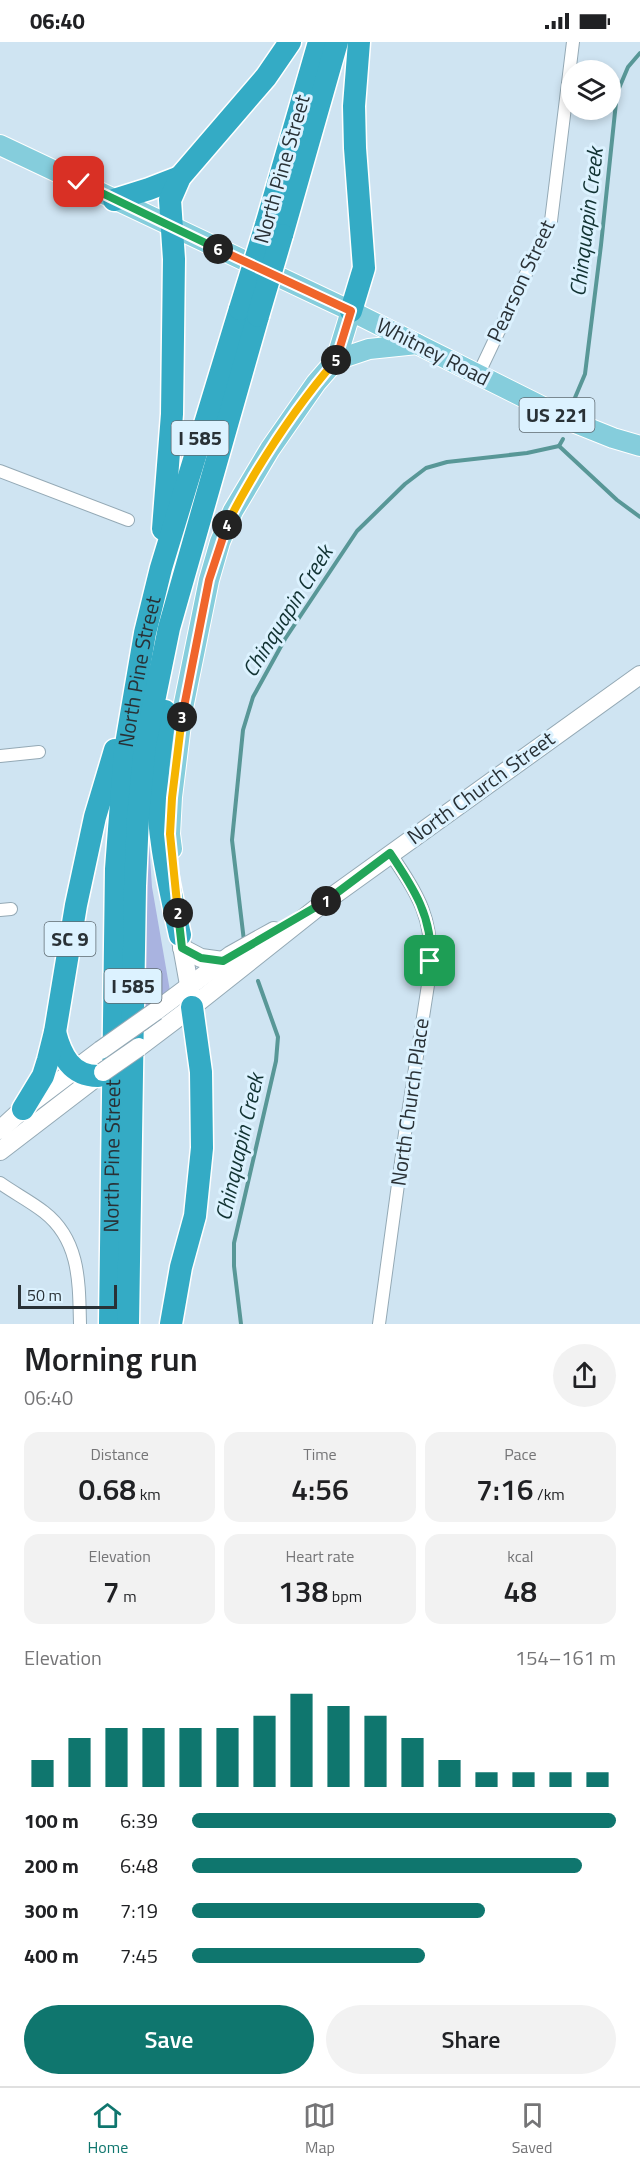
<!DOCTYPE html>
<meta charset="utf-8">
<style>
:root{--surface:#fff;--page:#f2f2f2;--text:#202124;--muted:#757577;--line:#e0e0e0;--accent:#0f766e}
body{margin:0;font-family:"Titillium Web",sans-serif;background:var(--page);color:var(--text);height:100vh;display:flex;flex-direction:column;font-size:22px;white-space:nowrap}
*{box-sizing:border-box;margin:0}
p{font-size:20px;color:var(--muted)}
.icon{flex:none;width:33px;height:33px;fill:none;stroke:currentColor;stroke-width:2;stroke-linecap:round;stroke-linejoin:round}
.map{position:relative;height:1282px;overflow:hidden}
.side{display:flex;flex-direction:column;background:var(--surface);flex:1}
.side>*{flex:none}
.controls{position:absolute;left:561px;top:18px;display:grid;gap:12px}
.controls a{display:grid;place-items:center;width:60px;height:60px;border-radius:50%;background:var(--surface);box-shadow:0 3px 9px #0003;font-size:30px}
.scale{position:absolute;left:18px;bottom:15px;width:99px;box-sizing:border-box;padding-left:6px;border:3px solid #293136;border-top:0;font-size:16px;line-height:21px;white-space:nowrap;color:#293136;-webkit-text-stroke:4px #dcf2ff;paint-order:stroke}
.pin{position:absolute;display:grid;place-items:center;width:51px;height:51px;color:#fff;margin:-26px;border-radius:12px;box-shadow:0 3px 9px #0006}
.km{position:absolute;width:30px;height:30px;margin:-15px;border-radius:50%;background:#222;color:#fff;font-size:16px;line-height:30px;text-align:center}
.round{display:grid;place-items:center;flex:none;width:63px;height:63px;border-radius:32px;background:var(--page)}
.summary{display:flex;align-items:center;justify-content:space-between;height:102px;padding:0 24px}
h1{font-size:33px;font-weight:600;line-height:45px}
.stats{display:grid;grid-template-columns:repeat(3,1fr);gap:9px;height:102px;padding:6px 24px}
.stats div{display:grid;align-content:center;border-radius:15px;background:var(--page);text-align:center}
.stats b{font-size:30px;font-weight:600}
.stats small{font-size:16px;font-weight:400}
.stats p{font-size:16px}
.chart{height:168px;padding:12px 24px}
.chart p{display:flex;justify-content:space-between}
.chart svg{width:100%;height:108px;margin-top:6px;stroke:var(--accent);stroke-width:6}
.button{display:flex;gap:12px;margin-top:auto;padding:12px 24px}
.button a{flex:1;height:69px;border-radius:36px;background:var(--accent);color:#fff;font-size:24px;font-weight:600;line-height:69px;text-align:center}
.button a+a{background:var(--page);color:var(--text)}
ul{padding:0 24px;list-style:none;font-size:20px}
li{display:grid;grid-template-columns:96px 72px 1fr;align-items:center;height:45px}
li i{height:15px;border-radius:8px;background:var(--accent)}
.status{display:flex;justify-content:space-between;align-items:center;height:42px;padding:0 30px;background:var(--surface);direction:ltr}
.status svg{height:16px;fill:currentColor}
.tabs{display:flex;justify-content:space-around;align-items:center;height:84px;border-top:2px solid var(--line);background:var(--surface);font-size:16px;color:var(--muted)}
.tabs a{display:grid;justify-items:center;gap:3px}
.tabs .selected{color:var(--accent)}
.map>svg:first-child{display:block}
.green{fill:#a9b3e0}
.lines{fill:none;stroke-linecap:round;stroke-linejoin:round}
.stream{stroke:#589797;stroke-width:4}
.street-casing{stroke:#94a9b5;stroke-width:14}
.secondary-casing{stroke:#94a9b5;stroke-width:20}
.primary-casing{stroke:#fff;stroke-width:22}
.highway-casing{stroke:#fff;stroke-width:25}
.street{stroke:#fff;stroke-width:12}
.secondary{stroke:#fff;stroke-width:18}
.primary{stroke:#85cddc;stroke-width:20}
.highway{stroke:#34abc5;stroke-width:22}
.secondary-bridge-casing{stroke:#94a9b5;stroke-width:20;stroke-linecap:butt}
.highway-bridge-casing{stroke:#fff;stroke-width:25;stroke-linecap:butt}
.secondary-bridge{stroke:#fff;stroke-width:18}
.highway-bridge{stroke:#34abc5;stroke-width:22}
.split-1-casing{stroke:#fff;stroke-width:12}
.split-2-casing{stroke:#fff;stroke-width:12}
.split-3-casing{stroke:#fff;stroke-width:12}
.split-4-casing{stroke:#fff;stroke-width:12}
.split-5-casing{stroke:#fff;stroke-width:12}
.split-6-casing{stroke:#fff;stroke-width:12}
.split-7-casing{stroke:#fff;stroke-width:12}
.split-1{stroke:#22a559;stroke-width:8}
.split-2{stroke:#22a559;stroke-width:8}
.split-3{stroke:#f5b400;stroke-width:8}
.split-4{stroke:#f0652b;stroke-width:8}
.split-5{stroke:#f5b400;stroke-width:8}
.split-6{stroke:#f0652b;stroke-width:8}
.split-7{stroke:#22a559;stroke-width:8}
.labels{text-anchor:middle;stroke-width:6;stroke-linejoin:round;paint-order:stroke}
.shield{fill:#dcf2ff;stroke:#5f6b72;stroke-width:1.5}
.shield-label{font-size:20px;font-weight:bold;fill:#293136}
.street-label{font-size:21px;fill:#293136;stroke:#dcf2ff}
.water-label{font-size:22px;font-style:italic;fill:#113232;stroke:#dcf2ff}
</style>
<div class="status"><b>06:40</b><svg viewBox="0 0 49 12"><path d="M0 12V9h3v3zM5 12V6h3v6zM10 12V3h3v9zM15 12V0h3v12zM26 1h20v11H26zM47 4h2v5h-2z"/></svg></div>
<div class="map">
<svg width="640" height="1282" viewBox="0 0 640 1282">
<rect width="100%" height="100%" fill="#cfe4f2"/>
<path class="green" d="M 145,741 L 152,845 L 170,949 L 135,976 Z"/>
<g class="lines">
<g class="stream">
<path d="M 574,358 L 585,332 L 601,203 L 617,51 L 628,25 L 640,11"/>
<path d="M 559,404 L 617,458 L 640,475"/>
<path d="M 559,404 L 563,397"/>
<path d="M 244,899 L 232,798 L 243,688 L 253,655 L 285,597 L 357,489 L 405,442 L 426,426 L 447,420 L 527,411 L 559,404"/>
<path d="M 241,1282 L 234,1224 L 234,1201 L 276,1019 L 278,995 L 258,939"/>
</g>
<g class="street-casing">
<g id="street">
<path d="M 478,333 L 551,179 L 573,0"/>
<path d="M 0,429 L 128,478"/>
<path d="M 0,714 L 39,710"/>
<path d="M 0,868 L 11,867"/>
<path d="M 0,1141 C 14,1151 30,1159 44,1170 C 80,1198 79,1240 80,1282"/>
<path d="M 379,1282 L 405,1091 L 430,930 C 434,877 419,854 390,811"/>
</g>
</g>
<g class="secondary-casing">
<g id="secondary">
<path d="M 180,893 L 191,954"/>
<path d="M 182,906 L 201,916 L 223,919"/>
<path d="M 156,969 L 231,913 L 274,889"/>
<path d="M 139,1005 L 192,965 L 323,861 L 640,633"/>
<path d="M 0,1088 L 23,1067 L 101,1008"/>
<path d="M 0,1109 L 103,1030"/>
</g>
</g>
<g class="primary-casing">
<g id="primary">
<path d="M 0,103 L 351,269 L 573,380 L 613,396 L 640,404"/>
<path d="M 336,318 L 369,307 L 417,302"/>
<path d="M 172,807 L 170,792 L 172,755 L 183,666 L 209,538 L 220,500 L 233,469 L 270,407 L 316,341 L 336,318 L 351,269"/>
</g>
</g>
<g class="highway-casing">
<g id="highway">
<path d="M 114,158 L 149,147 L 180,135"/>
<path d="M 266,183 L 319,0"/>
<path d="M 282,193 L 337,0"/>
<path d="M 351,269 L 364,226 L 355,106 L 354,64 L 359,0"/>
<path d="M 163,487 L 172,372 L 174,217 L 170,158 L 180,135 L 266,35 L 290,0"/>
<path d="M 165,669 C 163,689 160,709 158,728 C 155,784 168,839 180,893"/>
<path d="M 55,990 C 61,1013 71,1034 98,1034"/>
<path d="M 23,1067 L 43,1034 L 48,1018 L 55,990 L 76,863 L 95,775 L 115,708"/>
<path id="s1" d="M 110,1282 L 116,827 L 125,708 L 145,591 L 161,526 L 240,267"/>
<path d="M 128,1282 L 135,844 L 138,774 L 145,703 L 169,586 L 258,274"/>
<path d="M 171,1282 L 181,1225 L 195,1174 L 202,1106 L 201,1030 L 192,965"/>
</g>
</g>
<use href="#street" class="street"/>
<use href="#secondary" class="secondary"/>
<use href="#primary" class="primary"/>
<use href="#highway" class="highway"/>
<g class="secondary-bridge-casing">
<g id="secondary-bridge">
<path d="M 101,1008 L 156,969"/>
<path d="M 103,1030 L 139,1005"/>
</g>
</g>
<g class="highway-bridge-casing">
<g id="highway-bridge">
<path d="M 240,267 L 266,183"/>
<path d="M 258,274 L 282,193"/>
</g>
</g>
<use href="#secondary-bridge" class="secondary-bridge"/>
<use href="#highway-bridge" class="highway-bridge"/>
</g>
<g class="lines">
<g class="split-1-casing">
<path id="split-1" d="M 326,859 L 390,811 C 413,845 434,877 430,919"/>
</g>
<g class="split-2-casing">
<path id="split-2" d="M 178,871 L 182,906 L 201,916 L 223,919 L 326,859"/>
</g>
<g class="split-3-casing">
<path id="split-3" d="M 178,871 L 170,792 L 172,756 L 182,675"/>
</g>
<g class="split-4-casing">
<path id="split-4" d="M 182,675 L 209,538 L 227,483"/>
</g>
<g class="split-5-casing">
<path id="split-5" d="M 227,483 C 235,465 245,449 254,433 C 278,393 305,354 336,318"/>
</g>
<g class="split-6-casing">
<path id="split-6" d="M 218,207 L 351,269 L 336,318"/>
</g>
<g class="split-7-casing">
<path id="split-7" d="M 79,140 L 218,207"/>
</g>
<use href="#split-1" class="split-1"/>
<use href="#split-2" class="split-2"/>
<use href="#split-3" class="split-3"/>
<use href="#split-4" class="split-4"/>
<use href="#split-5" class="split-5"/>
<use href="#split-6" class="split-6"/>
<use href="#split-7" class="split-7"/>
</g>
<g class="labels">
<g class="shield">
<rect x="519.5" y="356" width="75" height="34" rx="4.5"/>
<rect x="171.5" y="379" width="57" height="34" rx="4.5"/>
<rect x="44.5" y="880" width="51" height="34" rx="4.5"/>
<rect x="104.5" y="927" width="57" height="34" rx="4.5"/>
</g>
<g class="shield-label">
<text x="557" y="380">US 221</text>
<text x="200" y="403">I 585</text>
<text x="70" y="904">SC 9</text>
<text x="133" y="951">I 585</text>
</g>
<g class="street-label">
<text transform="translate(282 127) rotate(-74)" y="7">North Pine Street</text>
<text transform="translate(521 239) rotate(-65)" y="7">Pearson Street</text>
<text transform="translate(433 310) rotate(27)" y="7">Whitney Road</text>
<text dy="7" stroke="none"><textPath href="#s1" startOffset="654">North Pine Street</textPath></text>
<text transform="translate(481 746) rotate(-36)" y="7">North Church Street</text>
<text transform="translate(410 1060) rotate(-82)" y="7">North Church Place</text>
<text dy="7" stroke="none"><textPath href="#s1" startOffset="168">North Pine Street</textPath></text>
</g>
<g class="water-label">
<text transform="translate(586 180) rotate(-83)" y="8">Chinquapin Creek</text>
<text transform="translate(287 569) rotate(-58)" y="8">Chinquapin Creek</text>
<text transform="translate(239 1105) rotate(-77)" y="8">Chinquapin Creek</text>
</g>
</g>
</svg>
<div class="controls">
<a><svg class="icon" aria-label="layers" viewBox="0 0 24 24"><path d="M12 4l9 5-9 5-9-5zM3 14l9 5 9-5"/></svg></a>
</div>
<div class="scale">50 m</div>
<div class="pin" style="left:430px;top:919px;background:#1e9e55"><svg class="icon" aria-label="arrive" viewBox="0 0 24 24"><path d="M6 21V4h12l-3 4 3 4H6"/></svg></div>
<div class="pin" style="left:79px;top:140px;background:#d93025"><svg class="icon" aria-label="check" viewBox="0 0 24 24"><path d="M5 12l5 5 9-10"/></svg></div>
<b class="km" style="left:326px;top:859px">1</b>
<b class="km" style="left:178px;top:871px">2</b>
<b class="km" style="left:182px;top:675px">3</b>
<b class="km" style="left:227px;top:483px">4</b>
<b class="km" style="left:336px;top:318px">5</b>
<b class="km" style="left:218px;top:207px">6</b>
</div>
<section class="side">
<div class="summary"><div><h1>Morning run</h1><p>06:40</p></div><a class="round"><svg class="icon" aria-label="share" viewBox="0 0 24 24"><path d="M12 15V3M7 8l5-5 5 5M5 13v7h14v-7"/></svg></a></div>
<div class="stats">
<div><p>Distance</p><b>0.68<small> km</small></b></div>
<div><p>Time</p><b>4:56</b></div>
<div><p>Pace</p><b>7:16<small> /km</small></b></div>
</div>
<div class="stats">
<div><p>Elevation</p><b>7<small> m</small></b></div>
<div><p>Heart rate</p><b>138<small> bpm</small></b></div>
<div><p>kcal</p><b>48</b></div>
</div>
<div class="chart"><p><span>Elevation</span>154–161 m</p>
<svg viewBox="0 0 160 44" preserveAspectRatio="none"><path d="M5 44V33M15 44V24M25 44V20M35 44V20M45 44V20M55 44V20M65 44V15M75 44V6M85 44V11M95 44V15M105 44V24M115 44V33M125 44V38M135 44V38M145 44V38M155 44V38"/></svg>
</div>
<ul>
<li><b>100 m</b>6:39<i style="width:100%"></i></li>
<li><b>200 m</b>6:48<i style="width:92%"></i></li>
<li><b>300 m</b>7:19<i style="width:69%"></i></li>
<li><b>400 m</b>7:45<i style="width:55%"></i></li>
</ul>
<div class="button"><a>Save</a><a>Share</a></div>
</section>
<nav class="tabs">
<a class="selected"><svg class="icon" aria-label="home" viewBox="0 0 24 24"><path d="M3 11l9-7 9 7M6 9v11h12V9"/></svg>Home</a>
<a><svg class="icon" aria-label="map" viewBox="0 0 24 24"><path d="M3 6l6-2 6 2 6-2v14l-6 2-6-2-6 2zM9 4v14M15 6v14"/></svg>Map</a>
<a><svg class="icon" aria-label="saved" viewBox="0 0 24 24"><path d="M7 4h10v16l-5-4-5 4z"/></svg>Saved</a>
</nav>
